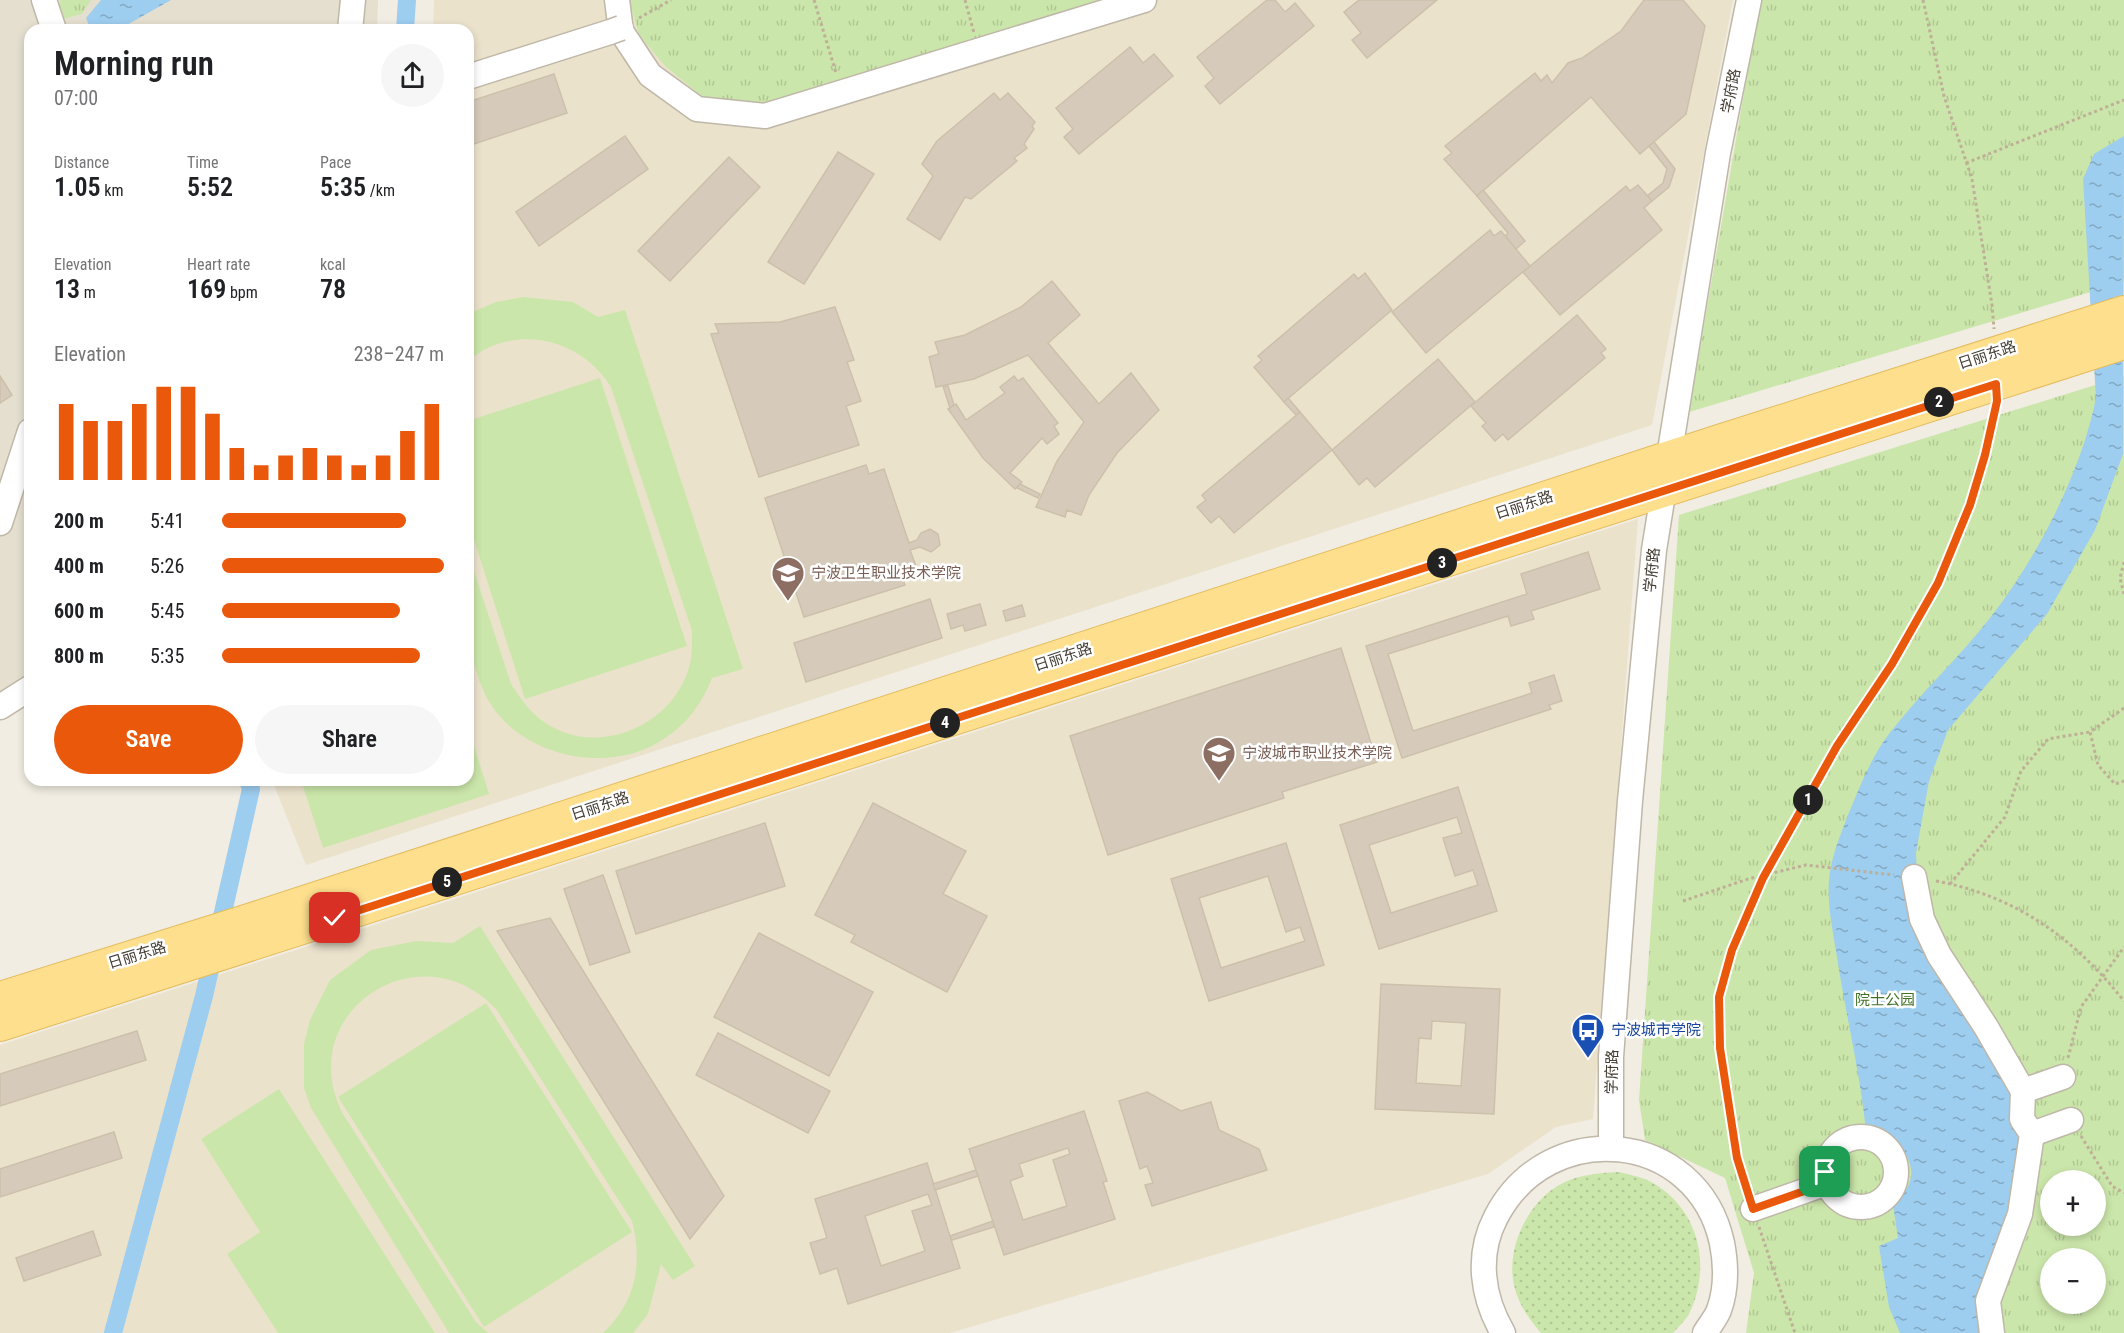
<!DOCTYPE html>
<meta charset="utf-8">
<style>
:root{--surface:#fff;--page:#f6f6f6;--text:#202124;--muted:#757577;--accent:#ea580c}
body{margin:0;font-family:"Roboto Condensed","Noto Sans SC",sans-serif;background:var(--page);color:var(--text);height:100vh;display:flex;flex-direction:column;font-size:22px;white-space:nowrap}
*{box-sizing:border-box;margin:0}
p{font-size:20px;color:var(--muted)}
.icon{flex:none;width:33px;height:33px;fill:none;stroke:currentColor;stroke-width:2;stroke-linecap:round;stroke-linejoin:round}
.map{position:relative;flex:1;overflow:hidden}
.side{position:absolute;left:24px;top:24px;width:450px;height:762px;display:flex;flex-direction:column;background:var(--surface);border-radius:18px;box-shadow:0 3px 9px #0003}
.side>*{flex:none}
.fabs{position:absolute;left:2040px;top:1170px;display:grid;gap:12px}
.fabs a{display:grid;place-items:center;width:66px;height:66px;border-radius:50%;background:var(--surface);box-shadow:0 3px 9px #0003;font-size:30px}
.pin{position:absolute;display:grid;place-items:center;width:51px;height:51px;color:#fff;margin:-26px;border-radius:12px;box-shadow:0 3px 9px #0006}
.km{position:absolute;width:30px;height:30px;margin:-15px;border-radius:50%;background:#222;color:#fff;font-size:16px;line-height:30px;text-align:center}
.round{display:grid;place-items:center;flex:none;width:63px;height:63px;border-radius:32px;background:var(--page)}
.headline{display:flex;align-items:center;justify-content:space-between;height:102px;padding:0 30px}
h1{font-size:33px;font-weight:600;line-height:45px}
.stats{display:grid;grid-template-columns:repeat(3,1fr);gap:9px;height:102px;padding:6px 30px}
.stats div{display:grid;align-content:center}
.stats b{font-size:26px;font-weight:600}
.stats small{font-size:16px;font-weight:400}
.stats p{font-size:16px}
.chart{height:168px;padding:12px 30px}
.chart p{display:flex;justify-content:space-between}
.chart svg{width:100%;height:108px;margin-top:6px;stroke:var(--accent);stroke-width:6}
.cta{display:flex;gap:12px;margin-top:auto;padding:12px 30px}
.cta a{flex:1;height:69px;border-radius:36px;background:var(--accent);color:#fff;font-size:24px;font-weight:600;line-height:69px;text-align:center}
.cta a+a{background:var(--page);color:var(--text)}
ul{padding:0 30px;list-style:none;font-size:20px}
li{display:grid;grid-template-columns:96px 72px 1fr;align-items:center;height:45px}
li i{height:15px;border-radius:8px;background:var(--accent)}
.map>svg:first-child{display:block}
.residential{fill:#e5dfd0}
.education{fill:#ebe2cc}
.grass{fill:url(#grass-dots)}
.park{fill:url(#park-tufts);fill-rule:evenodd}
.garden{fill:#cbe6aa}
.water{fill:url(#water-ripples)}
.lines{fill:none;stroke-linecap:round;stroke-linejoin:round}
.canal{stroke:#9dcdef;stroke-width:18}
.building{fill:#d6cbbb;stroke:#cdc0ab;stroke-width:1.5;fill-rule:evenodd}
.minor-casing{stroke:#bfb7a8;stroke-width:27}
.major-casing{stroke:#e3bc5e;stroke-width:34}
.path{stroke:#beb096;stroke-width:3;stroke-dasharray:3 3;stroke-linecap:butt}
.minor{stroke:#fff;stroke-width:24}
.major{stroke:#fedf8e;stroke-width:32}
.minor-bridge-casing{stroke:#bfb7a8;stroke-width:27;stroke-linecap:butt}
.minor-bridge{stroke:#fff;stroke-width:24}
.route-casing{stroke:#fff;stroke-width:12}
.route{stroke:#ea580c;stroke-width:8}
.labels{text-anchor:middle;stroke-width:5;stroke-linejoin:round;paint-order:stroke}
.street-label{font-size:15px;fill:#433c33;stroke:#fff}
.education-label{font-size:15px;fill:#785e54;stroke:#fff;text-anchor:start}
.park-label{font-size:15px;fill:#437327;stroke:#fff}
.transit-label{font-size:15px;fill:#164399;stroke:#fff;text-anchor:start}
</style>
<div class="map">
<svg width="2124" height="1333" viewBox="0 0 2124 1333">
<defs>
<pattern id="grass-dots" width="8" height="8" patternUnits="userSpaceOnUse" patternTransform="scale(1.5)"><rect width="8" height="8" fill="#cbe6aa"/><path d="M2 2h.1M6 6h.1" fill="none" stroke="#b0c693" stroke-width="1.8" stroke-linecap="round"/></pattern>
<pattern id="park-tufts" width="24" height="20" patternUnits="userSpaceOnUse" patternTransform="scale(1.5)"><rect width="24" height="20" fill="#cbe6aa"/><path d="M3 7l-1-3M5 7V3M7 7l1-3M15 17l-1-3M17 17v-4M19 17l1-3" fill="none" stroke="#b0c693"/></pattern>
<pattern id="water-ripples" width="26" height="14" patternUnits="userSpaceOnUse" patternTransform="scale(1.5)"><rect width="26" height="14" fill="#9dcdef"/><path d="M2 4q2-2 4 0t4 0M15 11q2-2 4 0t4 0" fill="none" stroke="#82a8c2"/></pattern>
</defs>
<rect width="100%" height="100%" fill="#f1ede2"/>
<path class="residential" d="M 0,0 L 378,0 L 377,30 L 30,30 L 30,701 L 0,721 Z"/>
<g class="education">
<path d="M 434,0 L 1733,0 L 1652,425 L 306,865 L 272,780 L 468,780 L 468,30 L 433,30 Z"/>
<path d="M 1638,519 L 1593,1119 L 1556,1127 L 1488,1174 L 950,1333 L 0,1333 L 0,1045 Z"/>
</g>
<path class="grass" d="M 1619,1172 C 1627,1174 1637,1176 1645,1179 C 1697,1203 1713,1262 1690,1312 C 1687,1319 1679,1326 1673,1333 L 1541,1333 C 1529,1319 1518,1304 1514,1285 C 1506,1250 1526,1206 1556,1187 C 1574,1175 1597,1173 1619,1172 Z"/>
<g class="park">
<path d="M 60,0 L 91,0 L 82,14 L 59,20 Z"/>
<path d="M 629,0 L 1107,0 L 764,105 L 704,98 L 665,66 L 639,35 Z"/>
<path d="M 1760,0 L 2124,0 L 2124,282 L 1689,412 Z"/>
<path d="M 2124,376 L 2124,1333 L 1746,1333 L 1754,1273 L 1725,1178 L 1645,1140 L 1639,1100 L 1679,515 ZM 2050,1180 L 2096,1180 L 2096,1226 L 2050,1226 ZM 2050,1258 L 2096,1258 L 2096,1304 L 2050,1304 Z"/>
</g>
<g class="garden">
<path d="M 523,297 L 573,302 L 598,317 L 625,310 L 743,669 L 712,678 C 702,703 688,723 665,738 C 609,778 513,756 484,692 C 463,646 468,602 468,553 L 511,684 C 520,697 528,710 540,719 C 595,762 679,725 691,659 C 692,650 692,640 692,631 L 611,387 C 581,338 514,322 468,361 L 468,314 L 496,302 Z"/>
<path d="M 600,378 L 687,646 L 525,699 L 468,521 L 468,421 Z"/>
<path d="M 468,727 L 489,794 L 323,848 L 301,780 L 468,780 Z"/>
<path d="M 480,926 L 695,1266 L 673,1280 L 661,1264 L 648,1314 L 633,1333 L 603,1333 C 636,1302 643,1263 632,1221 L 496,1009 C 419,927 291,1014 343,1114 L 476,1322 L 488,1333 L 449,1333 L 311,1108 L 304,1088 L 304,1044 L 310,1020 L 330,980 L 371,950 L 416,941 L 453,943 Z"/>
<path d="M 486,1003 L 632,1232 L 484,1327 L 338,1097 Z"/>
<path d="M 279,1089 L 435,1333 L 278,1333 L 227,1254 L 260,1232 L 201,1139 Z"/>
</g>
<g class="water">
<path d="M 101,0 L 171,0 L 118,30 L 91,30 L 86,18 Z"/>
<path d="M 2124,136 L 2123,454 L 2095,530 L 2047,614 L 1948,730 L 1929,781 L 1916,853 L 1918,902 L 2011,1068 L 2029,1154 L 1992,1333 L 1900,1333 L 1889,1307 L 1879,1246 L 1898,1238 L 1893,1205 C 1901,1198 1909,1189 1911,1177 C 1914,1160 1897,1137 1881,1131 C 1877,1130 1871,1131 1866,1131 C 1860,1072 1846,1016 1837,957 C 1833,932 1827,905 1829,880 C 1831,857 1840,836 1848,815 C 1859,789 1871,757 1889,734 C 1920,693 1959,658 1990,618 C 2037,558 2081,473 2096,398 L 2083,179 L 2094,154 Z"/>
</g>
<g class="lines">
<g class="canal">
<path d="M 405,30 L 407,0"/>
<path d="M 113,1333 L 204,996 L 251,789 L 248,780"/>
</g>
</g>
<g class="building">
<path d="M 1267,0 L 1275,0 L 1285,12 L 1295,3 L 1314,26 L 1220,104 L 1205,86 L 1214,78 L 1197,57 Z"/>
<path d="M 1359,0 L 1437,0 L 1367,58 L 1352,40 L 1361,33 L 1344,12 Z"/>
<path d="M 1683,0 L 1705,26 L 1686,114 L 1640,154 L 1591,97 L 1477,196 L 1444,159 L 1452,153 L 1445,146 L 1535,73 L 1541,81 L 1547,75 L 1552,83 L 1568,63 L 1582,58 L 1621,31 L 1644,0 Z"/>
<path d="M 1130,47 L 1143,63 L 1154,54 L 1173,76 L 1079,154 L 1064,137 L 1073,129 L 1056,108 Z"/>
<path d="M 554,74 L 567,113 L 468,146 L 468,102 Z"/>
<path d="M 994,93 L 1000,100 L 1008,93 L 1035,122 L 1032,126 L 1034,129 L 1024,144 L 1027,148 L 1014,158 L 1017,161 L 971,199 L 965,197 L 940,240 L 907,219 L 933,176 L 922,164 L 937,141 Z"/>
<path d="M 625,136 L 648,169 L 539,246 L 516,212 Z"/>
<path d="M 1654,142 L 1675,169 L 1669,187 L 1652,201 L 1647,196 L 1663,183 L 1667,169 L 1649,146 Z"/>
<path d="M 838,152 L 874,174 L 804,284 L 768,262 Z"/>
<path d="M 729,157 L 760,187 L 670,281 L 638,251 Z"/>
<path d="M 1638,185 L 1652,201 L 1644,208 L 1662,230 L 1560,315 L 1523,272 L 1626,186 L 1630,191 Z"/>
<path d="M 1483,190 L 1525,241 L 1516,249 L 1505,236 L 1508,233 L 1477,196 Z"/>
<path d="M 1490,230 L 1494,236 L 1501,231 L 1530,266 L 1426,353 L 1392,312 Z"/>
<path d="M 1365,273 L 1392,310 L 1284,402 L 1254,367 L 1262,360 L 1258,356 L 1354,274 L 1358,279 Z"/>
<path d="M 1052,281 L 1080,315 L 1048,343 L 1099,404 L 1131,373 L 1159,410 L 1117,453 L 1089,495 L 1081,515 L 1067,510 L 1065,517 L 1036,507 L 1057,461 L 1084,422 L 1028,355 L 974,379 L 936,387 L 929,357 L 939,354 L 935,342 L 965,335 L 1021,307 Z"/>
<path d="M 835,307 L 854,360 L 847,362 L 861,401 L 846,406 L 859,445 L 759,477 L 711,334 L 719,333 L 715,324 L 780,322 Z"/>
<path d="M 1577,315 L 1606,349 L 1601,353 L 1605,358 L 1508,440 L 1503,434 L 1495,441 L 1482,426 L 1486,423 L 1471,406 Z"/>
<path d="M 1438,359 L 1475,402 L 1375,487 L 1367,478 L 1359,485 L 1332,450 Z"/>
<path d="M 0,376 L 12,395 L 0,403 Z"/>
<path d="M 1014,376 L 1018,381 L 1023,378 L 1058,423 L 1054,426 L 1059,434 L 1047,444 L 1042,438 L 1010,473 L 1022,482 L 1015,489 L 983,458 L 948,409 L 956,404 L 966,420 L 1005,393 L 1000,387 Z"/>
<path d="M 943,386 L 948,386 L 954,405 L 950,408 Z"/>
<path d="M 1288,398 L 1300,412 L 1296,415 L 1284,402 Z"/>
<path d="M 1300,412 L 1332,450 L 1234,533 L 1219,516 L 1211,523 L 1197,507 L 1206,500 L 1202,495 Z"/>
<path d="M 866,465 L 869,474 L 884,469 L 909,543 L 917,540 L 921,533 L 930,529 L 938,534 L 940,545 L 931,552 L 920,547 L 910,550 L 917,569 L 901,574 L 905,585 L 804,617 L 765,498 Z"/>
<path d="M 1020,484 L 1040,494 L 1038,498 L 1017,488 Z"/>
<path d="M 1588,552 L 1600,589 L 1531,611 L 1534,619 L 1511,626 L 1508,616 L 1388,654 L 1413,731 L 1532,693 L 1529,683 L 1554,675 L 1562,701 L 1549,705 L 1551,709 L 1402,758 L 1366,646 L 1527,594 L 1521,574 Z"/>
<path d="M 930,599 L 942,638 L 806,682 L 794,643 Z"/>
<path d="M 980,604 L 986,625 L 965,631 L 963,625 L 951,629 L 947,614 Z"/>
<path d="M 1022,605 L 1025,616 L 1006,621 L 1003,611 Z"/>
<path d="M 1341,648 L 1377,762 L 1282,792 L 1284,798 L 1108,855 L 1070,736 Z"/>
<path d="M 1458,787 L 1497,911 L 1379,949 L 1340,825 ZM 1457,817 L 1462,833 L 1443,838 L 1455,876 L 1473,870 L 1478,885 L 1391,913 L 1369,845 Z"/>
<path d="M 873,803 L 966,851 L 943,894 L 987,916 L 947,992 L 851,942 L 855,935 L 815,915 Z"/>
<path d="M 765,823 L 785,886 L 636,934 L 616,871 Z"/>
<path d="M 1286,843 L 1324,965 L 1209,1001 L 1171,879 ZM 1268,876 L 1286,932 L 1300,927 L 1305,941 L 1221,968 L 1199,898 Z"/>
<path d="M 603,875 L 630,952 L 590,965 L 564,889 Z"/>
<path d="M 550,918 L 724,1196 L 690,1239 L 497,931 Z"/>
<path d="M 759,933 L 873,992 L 829,1076 L 714,1017 Z"/>
<path d="M 1381,984 L 1500,989 L 1494,1114 L 1375,1109 ZM 1432,1021 L 1466,1023 L 1461,1086 L 1416,1083 L 1419,1038 L 1431,1039 Z"/>
<path d="M 137,1031 L 146,1060 L 0,1106 L 0,1074 Z"/>
<path d="M 718,1033 L 830,1091 L 808,1133 L 696,1075 Z"/>
<path d="M 1147,1092 L 1181,1111 L 1211,1102 L 1219,1130 L 1259,1149 L 1267,1170 L 1152,1206 L 1145,1185 L 1153,1183 L 1147,1166 L 1140,1169 L 1119,1101 Z"/>
<path d="M 1084,1111 L 1107,1181 L 1103,1182 L 1115,1219 L 1004,1255 L 969,1149 ZM 1068,1148 L 1070,1154 L 1053,1160 L 1067,1206 L 1023,1220 L 1010,1181 L 1023,1176 L 1019,1164 Z"/>
<path d="M 114,1132 L 122,1158 L 0,1197 L 0,1169 Z"/>
<path d="M 927,1163 L 960,1268 L 848,1304 L 837,1268 L 820,1274 L 810,1243 L 827,1238 L 815,1199 ZM 928,1194 L 932,1205 L 912,1211 L 925,1251 L 881,1266 L 865,1216 Z"/>
<path d="M 976,1170 L 978,1176 L 935,1190 L 933,1184 Z"/>
<path d="M 993,1221 L 994,1227 L 952,1240 L 950,1236 Z"/>
<path d="M 93,1231 L 101,1255 L 24,1281 L 16,1258 Z"/>
</g>
<g class="lines">
<g class="minor-casing">
<g id="minor">
<path d="M 44,0 L 54,30"/>
<path d="M 617,0 L 621,31 L 650,75 L 697,109 L 765,116 L 1144,0"/>
<path d="M 350,30 L 353,0"/>
<path d="M 468,77 L 610,32"/>
<path d="M 0,523 L 30,431"/>
<path d="M 0,707 L 30,688"/>
<path d="M 1914,877 L 1922,919 L 1939,955 L 1986,1027 L 2023,1091 L 2022,1119 L 2032,1134 L 2020,1214 L 1988,1301 L 1992,1333"/>
<path d="M 2023,1091 L 2063,1077"/>
<path d="M 2032,1134 L 2071,1120"/>
<circle cx="1861" cy="1172" r="35"/>
<path d="M 1611,1147 L 1611,1057 L 1630,801 L 1654,550 L 1718,153 L 1749,0"/>
<path d="M 1753,1209 L 1827,1183"/>
<path d="M 1503,1333 C 1482,1297 1476,1255 1496,1217 C 1548,1116 1697,1129 1722,1243 C 1726,1264 1727,1288 1719,1310 C 1716,1318 1709,1326 1705,1333"/>
</g>
</g>
<g class="major-casing">
<g id="major">
<path d="M 0,998 L 249,920 L 1716,442 L 2124,312"/>
<path d="M 0,1025 L 2124,343"/>
</g>
</g>
<g class="path">
<path d="M 814,0 L 836,73"/>
<path d="M 965,0 L 974,33"/>
<path d="M 1923,0 L 1944,96 L 1972,179 L 1992,305 L 1994,329"/>
<path d="M 639,18 L 671,0"/>
<path d="M 1966,163 L 2124,100"/>
<path d="M 2124,562 L 2120,578 L 2124,594"/>
<path d="M 2124,708 L 2090,732 L 2098,765 L 2115,784 L 2124,781"/>
<path d="M 1936,881 C 2016,896 2074,938 2124,1001"/>
<path d="M 1950,884 L 2005,817 L 2021,771 L 2048,739 L 2090,732"/>
<path d="M 1683,901 L 1748,879 L 1806,865 L 1894,875"/>
<path d="M 2068,1058 L 2081,1007 L 2124,947"/>
<path d="M 2081,1136 L 2112,1186 L 2124,1193"/>
<path d="M 1747,1189 L 1737,1158 L 1720,1048 L 1719,997 L 1732,950 L 1763,878 L 1837,746 L 1892,664 L 1938,583 L 1970,505 L 1995,410"/>
<path d="M 1759,1227 L 1795,1333"/>
</g>
<use href="#minor" class="minor"/>
<use href="#major" class="major"/>
<g class="minor-bridge-casing">
<path id="minor-bridge" d="M 610,32 L 621,28"/>
</g>
<use href="#minor-bridge" class="minor-bridge"/>
</g>
<g class="lines">
<g class="route-casing">
<path id="route" d="M 335,918 L 1996,384 L 1997,401 L 1985,455 L 1970,505 L 1938,583 L 1892,664 L 1837,746 L 1763,878 L 1732,950 L 1719,997 L 1720,1048 L 1737,1158 L 1753,1209 L 1827,1183 L 1825,1172"/>
</g>
<use href="#route" class="route"/>
</g>
<defs>
<g id="university-pin" transform="scale(1.725)"><path d="M0 17L-7.5 6A9.5 9.5 0 1 1 7.5 6Z" fill="#8d6e63" stroke="#fff"/><path d="M0-5L7-2L0 1L-7-2ZM-4 1L0 2.5L4 1V4Q0 6-4 4Z" fill="#fff"/></g>
<g id="bus-pin" transform="scale(1.725)"><path d="M0 17L-7.5 6A9.5 9.5 0 1 1 7.5 6Z" fill="#1a4fb4" stroke="#fff"/><path d="M-5-6H5V4H4V6H2V4H-2V6H-4V4H-5ZM-3.5-4V0h7V-4ZM-3.5 1.2v1.5H-2V1.2ZM2 1.2v1.5H3.5V1.2Z" fill="#fff"/></g>
</defs>
<g fill-rule="evenodd">
<use href="#university-pin" x="788" y="573"/>
<use href="#university-pin" x="1219" y="753"/>
<use href="#bus-pin" x="1588" y="1030"/>
</g>
<g class="labels">
<g class="street-label">
<text transform="translate(1731 91) rotate(-79)" y="5">学府路</text>
<text transform="translate(1987 355) rotate(-18)" y="5">日丽东路</text>
<text transform="translate(1524 505) rotate(-18)" y="5">日丽东路</text>
<text transform="translate(1652 570) rotate(-84)" y="5">学府路</text>
<text transform="translate(1063 657) rotate(-18)" y="5">日丽东路</text>
<text transform="translate(600 806) rotate(-18)" y="5">日丽东路</text>
<text transform="translate(137 955) rotate(-17)" y="5">日丽东路</text>
<text transform="translate(1612 1072) rotate(-89)" y="5">学府路</text>
</g>
<g class="education-label">
<text x="811" y="578">宁波卫生职业技术学院</text>
<text x="1242" y="758">宁波城市职业技术学院</text>
</g>
<g class="park-label">
<text x="1885" y="1005">院士公园</text>
</g>
<g class="transit-label">
<text x="1611" y="1035">宁波城市学院</text>
</g>
</g>
</svg>
<div class="fabs">
<a>+</a>
<a>−</a>
</div>
<div class="pin" style="left:1825px;top:1172px;background:#1e9e55"><svg class="icon" aria-label="arrive" viewBox="0 0 24 24"><path d="M6 21V4h12l-3 4 3 4H6"/></svg></div>
<div class="pin" style="left:335px;top:918px;background:#d93025"><svg class="icon" aria-label="check" viewBox="0 0 24 24"><path d="M5 12l5 5 9-10"/></svg></div>
<b class="km" style="left:1808px;top:800px">1</b>
<b class="km" style="left:1939px;top:402px">2</b>
<b class="km" style="left:1442px;top:563px">3</b>
<b class="km" style="left:945px;top:723px">4</b>
<b class="km" style="left:447px;top:882px">5</b>
<section class="side">
<div class="headline"><div><h1>Morning run</h1><p>07:00</p></div><a class="round"><svg class="icon" aria-label="share" viewBox="0 0 24 24"><path d="M12 15V3M7 8l5-5 5 5M5 13v7h14v-7"/></svg></a></div>
<div class="stats">
<div><p>Distance</p><b>1.05<small> km</small></b></div>
<div><p>Time</p><b>5:52</b></div>
<div><p>Pace</p><b>5:35<small> /km</small></b></div>
</div>
<div class="stats">
<div><p>Elevation</p><b>13<small> m</small></b></div>
<div><p>Heart rate</p><b>169<small> bpm</small></b></div>
<div><p>kcal</p><b>78</b></div>
</div>
<div class="chart"><p><span>Elevation</span>238–247 m</p>
<svg viewBox="0 0 160 44" preserveAspectRatio="none"><path d="M5 44V13M15 44V20M25 44V20M35 44V13M45 44V6M55 44V6M65 44V17M75 44V31M85 44V38M95 44V34M105 44V31M115 44V34M125 44V38M135 44V34M145 44V24M155 44V13"/></svg>
</div>
<ul>
<li><b>200 m</b>5:41<i style="width:83%"></i></li>
<li><b>400 m</b>5:26<i style="width:100%"></i></li>
<li><b>600 m</b>5:45<i style="width:80%"></i></li>
<li><b>800 m</b>5:35<i style="width:89%"></i></li>
</ul>
<div class="cta"><a>Save</a><a>Share</a></div>
</section>
</div>
